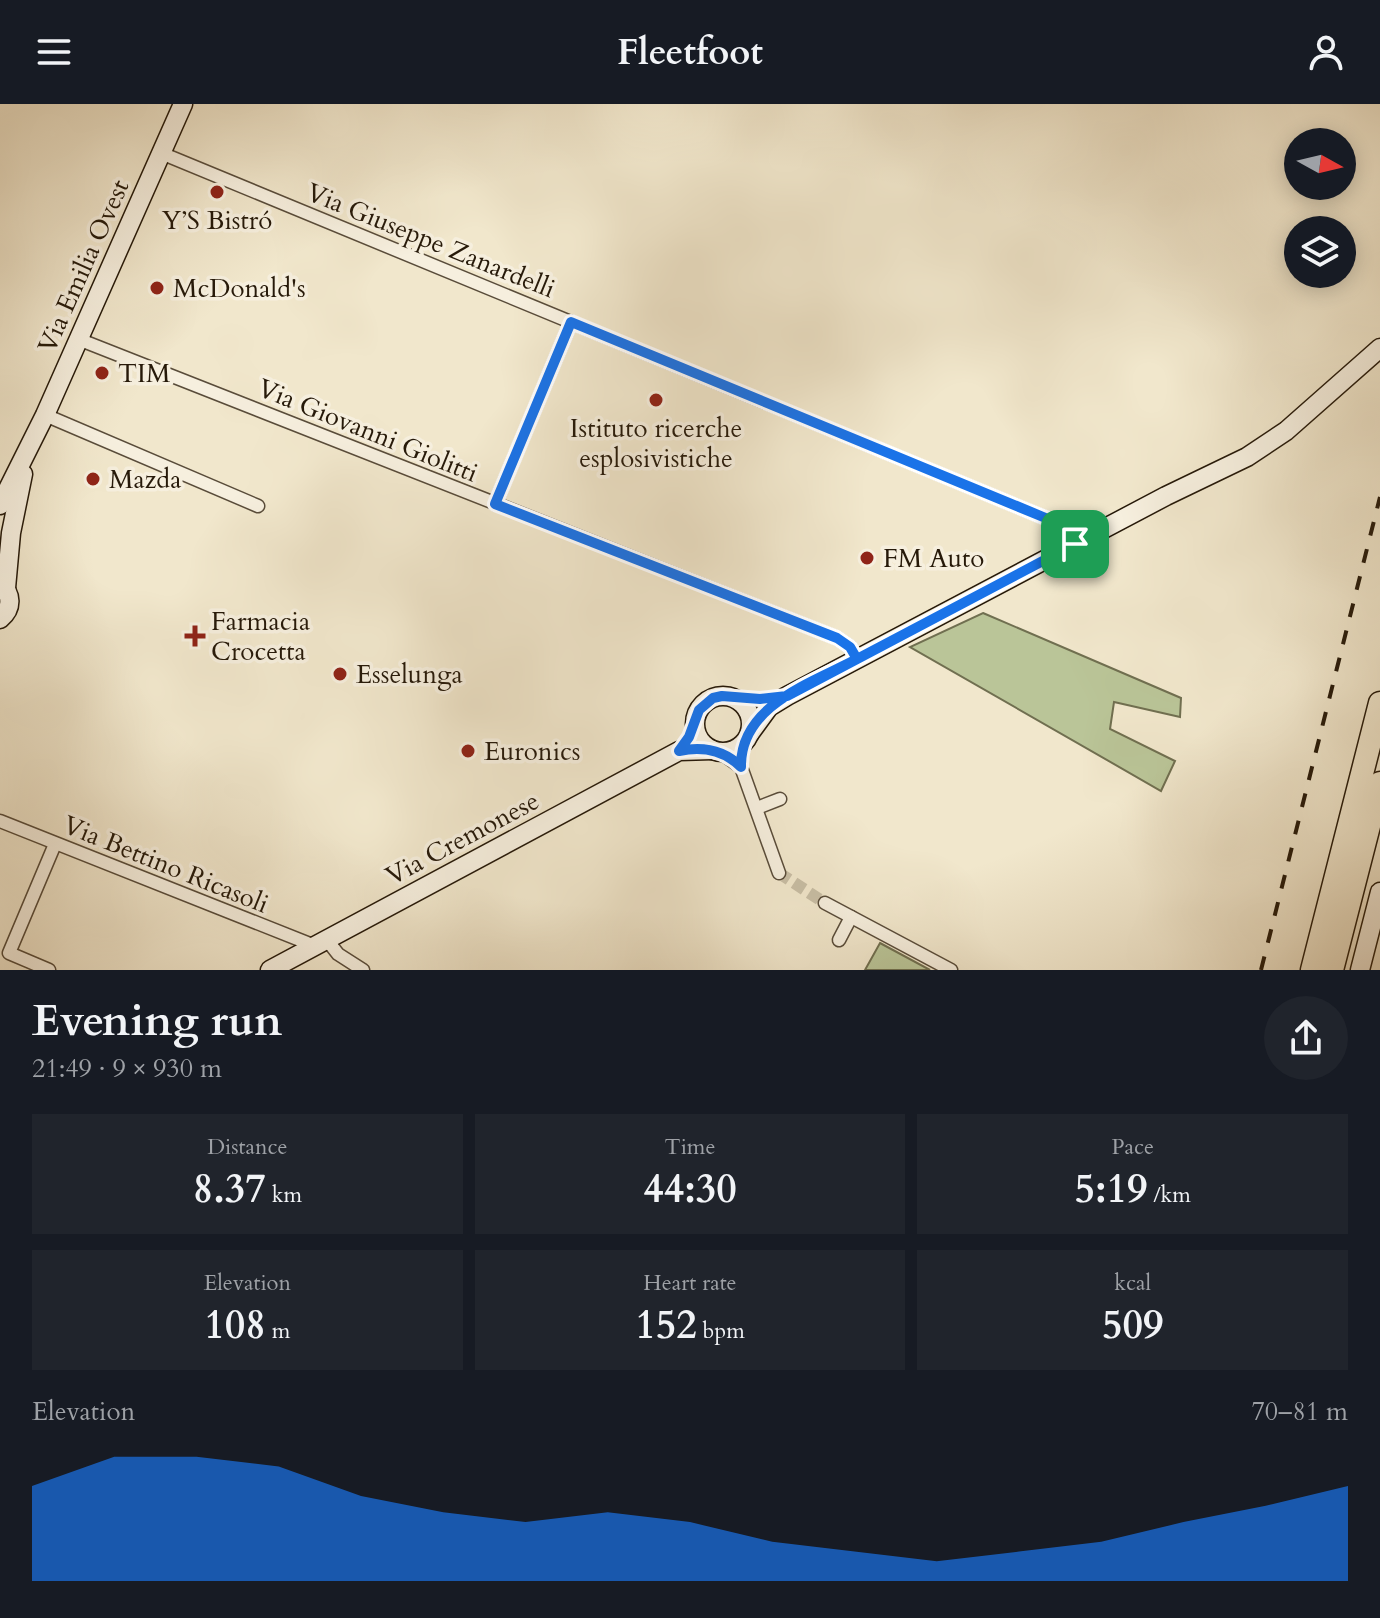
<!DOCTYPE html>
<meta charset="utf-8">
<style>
:root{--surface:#171b24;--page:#20242c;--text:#f1f3f6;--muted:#9ea1a6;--accent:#1a73e8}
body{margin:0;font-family:Cardo,serif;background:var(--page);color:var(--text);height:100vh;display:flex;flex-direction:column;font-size:30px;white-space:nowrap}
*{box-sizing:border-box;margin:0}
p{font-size:26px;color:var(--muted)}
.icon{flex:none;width:44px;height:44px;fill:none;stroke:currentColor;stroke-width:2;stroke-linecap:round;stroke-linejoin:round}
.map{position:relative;height:866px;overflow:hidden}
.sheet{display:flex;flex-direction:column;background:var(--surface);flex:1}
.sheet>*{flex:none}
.needle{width:52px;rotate:98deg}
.fabs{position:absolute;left:1284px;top:24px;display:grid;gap:16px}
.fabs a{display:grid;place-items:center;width:72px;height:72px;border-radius:50%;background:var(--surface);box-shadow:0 4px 20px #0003;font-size:40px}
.pin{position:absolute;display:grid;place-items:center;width:68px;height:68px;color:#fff;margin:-34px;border-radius:16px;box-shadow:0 4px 12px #0006}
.round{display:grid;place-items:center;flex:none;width:84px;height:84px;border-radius:42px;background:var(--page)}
.summary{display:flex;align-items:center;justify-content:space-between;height:136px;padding:0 32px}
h1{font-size:44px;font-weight:800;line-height:60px}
.figures{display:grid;grid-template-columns:repeat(3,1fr);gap:12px;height:136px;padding:8px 32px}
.figures div{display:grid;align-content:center;border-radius:0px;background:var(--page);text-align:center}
.figures b{font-size:40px;font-weight:800}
.figures small{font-size:22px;font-weight:400}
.figures p{font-size:22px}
.chart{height:224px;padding:16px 32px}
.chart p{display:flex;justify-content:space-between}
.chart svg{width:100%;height:144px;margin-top:8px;fill:var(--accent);opacity:.7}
header{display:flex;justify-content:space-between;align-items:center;height:104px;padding:0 32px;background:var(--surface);font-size:36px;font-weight:800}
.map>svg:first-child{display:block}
.green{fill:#bac598;stroke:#706f50;stroke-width:2}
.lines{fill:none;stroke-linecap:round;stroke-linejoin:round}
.street-tunnel{stroke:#c8bea5;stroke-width:12;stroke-dasharray:12 6;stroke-linecap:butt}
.street-casing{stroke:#594c3a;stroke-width:15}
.secondary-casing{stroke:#261909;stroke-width:21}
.highway-casing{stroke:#261909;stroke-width:25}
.street{stroke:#f6efde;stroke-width:12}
.secondary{stroke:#f6efde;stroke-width:18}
.highway{stroke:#f1e7cc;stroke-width:22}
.rail{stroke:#261909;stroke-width:4;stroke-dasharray:14 14;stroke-linecap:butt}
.route-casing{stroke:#fff;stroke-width:16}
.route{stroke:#1a73e8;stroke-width:10}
.poi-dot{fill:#8f2418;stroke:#f6efde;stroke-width:3}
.labels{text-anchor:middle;stroke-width:7;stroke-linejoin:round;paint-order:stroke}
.poi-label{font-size:26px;fill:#261909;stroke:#f6efde;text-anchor:start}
.street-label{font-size:26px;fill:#261909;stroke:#f6efde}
</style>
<header><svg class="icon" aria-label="menu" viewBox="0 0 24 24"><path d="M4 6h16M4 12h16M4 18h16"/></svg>Fleetfoot<svg class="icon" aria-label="person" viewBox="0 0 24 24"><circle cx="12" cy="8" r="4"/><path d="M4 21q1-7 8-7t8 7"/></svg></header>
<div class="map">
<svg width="1380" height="866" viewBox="0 0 1380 866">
<rect width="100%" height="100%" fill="#f1e7cc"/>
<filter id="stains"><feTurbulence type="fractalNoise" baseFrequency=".0025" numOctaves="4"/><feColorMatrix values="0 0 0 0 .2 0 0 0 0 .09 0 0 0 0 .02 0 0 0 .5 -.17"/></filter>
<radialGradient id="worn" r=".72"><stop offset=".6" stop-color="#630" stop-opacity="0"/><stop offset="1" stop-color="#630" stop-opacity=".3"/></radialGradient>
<g class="green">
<path d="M 983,509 L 1181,594 L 1180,613 L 1114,598 L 1110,625 L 1175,657 L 1161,687 L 910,543 Z"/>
<path d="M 880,839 L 930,866 L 865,866 Z"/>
</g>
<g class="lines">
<path class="street-tunnel" d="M 779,769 L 825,799"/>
<g class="street-casing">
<g id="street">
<path d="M 161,49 L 1048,415 L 1060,422 L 1075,440"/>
<path d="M 78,235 L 837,534 L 850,543 L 857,555"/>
<path d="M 45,311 L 258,402"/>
<path d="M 495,400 L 571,218"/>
<path d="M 746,638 L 742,647 L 741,663 L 779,769"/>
<path d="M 721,649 L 741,663"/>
<path d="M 757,704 L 780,695"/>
<path d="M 0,717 L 315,842"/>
<path d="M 825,799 L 951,866"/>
<path d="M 327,836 L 338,850 L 363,866"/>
<path d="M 839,836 L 851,813"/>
<path d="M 49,866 L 9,849 L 55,740"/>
</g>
</g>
<g class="secondary-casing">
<g id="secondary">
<path d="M 0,401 L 45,311 L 183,0"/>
<path d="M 0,479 C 12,490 13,504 0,515"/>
<path d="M 6,484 L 11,429 L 23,370"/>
<circle cx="723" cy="620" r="28"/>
<path d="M 750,629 L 769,603 L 787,592 L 1166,392 L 1247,353 L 1286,327 L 1380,244"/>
<path d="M 270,866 L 679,647 L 712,646"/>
<path d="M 1360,866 L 1380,788"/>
</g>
</g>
<g class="highway-casing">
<g id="highway">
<path d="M 1312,866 L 1380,599"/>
<path d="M 1332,866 L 1380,679"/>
</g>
</g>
<use href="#street" class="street"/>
<use href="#secondary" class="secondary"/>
<use href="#highway" class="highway"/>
<path class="rail" d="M 1261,866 L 1380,393"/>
</g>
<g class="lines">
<g class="route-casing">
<path id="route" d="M 1075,440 L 787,592 L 760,595 L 722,592 L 713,594 L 699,606 L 689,633 L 679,647 C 703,642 724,646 741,663 C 740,601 812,579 857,555 L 850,543 L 837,534 L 495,400 L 571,218 L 1048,415 L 1060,422 L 1075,440"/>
</g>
<use href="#route" class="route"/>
</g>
<g class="poi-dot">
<circle cx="217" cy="88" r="8"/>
<circle cx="157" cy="184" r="8"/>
<circle cx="102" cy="269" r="8"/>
<circle cx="656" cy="296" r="8"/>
<circle cx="93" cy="375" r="8"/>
<circle cx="867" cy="454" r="8"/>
<path d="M191 520h8v8h8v8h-8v8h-8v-8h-8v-8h8z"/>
<circle cx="340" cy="570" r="8"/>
<circle cx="468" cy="647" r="8"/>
</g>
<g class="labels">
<g class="poi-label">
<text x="217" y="125" text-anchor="middle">Y’S Bistró</text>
<text x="173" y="193">McDonald's</text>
<text x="118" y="278">TIM</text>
<text x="656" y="333" text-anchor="middle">Istituto ricerche<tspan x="656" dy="30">esplosivistiche</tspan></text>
<text x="109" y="384">Mazda</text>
<text x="883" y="463">FM Auto</text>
<text x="211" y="526">Farmacia<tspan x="211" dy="30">Crocetta</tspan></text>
<text x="356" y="579">Esselunga</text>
<text x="484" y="656">Euronics</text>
</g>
<g class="street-label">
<text transform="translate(431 136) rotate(22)" y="9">Via Giuseppe Zanardelli</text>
<text transform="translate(83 162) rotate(-66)" y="9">Via Emilia Ovest</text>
<text transform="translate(368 326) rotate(22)" y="9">Via Giovanni Giolitti</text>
<text transform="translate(462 734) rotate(-28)" y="9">Via Cremonese</text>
<text transform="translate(166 760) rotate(22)" y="9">Via Bettino Ricasoli</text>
</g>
</g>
<rect width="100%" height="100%" filter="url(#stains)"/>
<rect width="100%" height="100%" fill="url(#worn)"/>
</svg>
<div class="fabs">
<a><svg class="needle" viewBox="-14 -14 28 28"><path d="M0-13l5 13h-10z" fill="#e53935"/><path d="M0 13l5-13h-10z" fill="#9ea1a6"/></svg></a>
<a><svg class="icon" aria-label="layers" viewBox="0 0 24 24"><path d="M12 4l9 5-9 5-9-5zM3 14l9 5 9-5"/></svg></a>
</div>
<div class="pin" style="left:1075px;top:440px;background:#1e9e55"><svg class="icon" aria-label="arrive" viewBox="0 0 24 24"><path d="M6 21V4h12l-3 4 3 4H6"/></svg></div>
</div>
<section class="sheet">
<div class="summary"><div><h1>Evening run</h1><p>21:49 · 9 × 930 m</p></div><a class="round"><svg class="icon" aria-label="share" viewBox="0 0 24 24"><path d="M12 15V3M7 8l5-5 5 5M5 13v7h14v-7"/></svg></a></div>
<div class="figures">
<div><p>Distance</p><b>8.37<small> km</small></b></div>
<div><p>Time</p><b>44:30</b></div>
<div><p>Pace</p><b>5:19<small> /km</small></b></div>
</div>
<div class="figures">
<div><p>Elevation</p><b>108<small> m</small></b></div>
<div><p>Heart rate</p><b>152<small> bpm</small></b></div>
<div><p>kcal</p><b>509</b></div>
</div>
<div class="chart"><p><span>Elevation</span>70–81 m</p>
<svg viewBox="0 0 160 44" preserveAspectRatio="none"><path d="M0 44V15L10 6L20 6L30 9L40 18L50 23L60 26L70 23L80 26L90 32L100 35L110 38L120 35L130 32L140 26L150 21L160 15V44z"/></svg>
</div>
</section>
